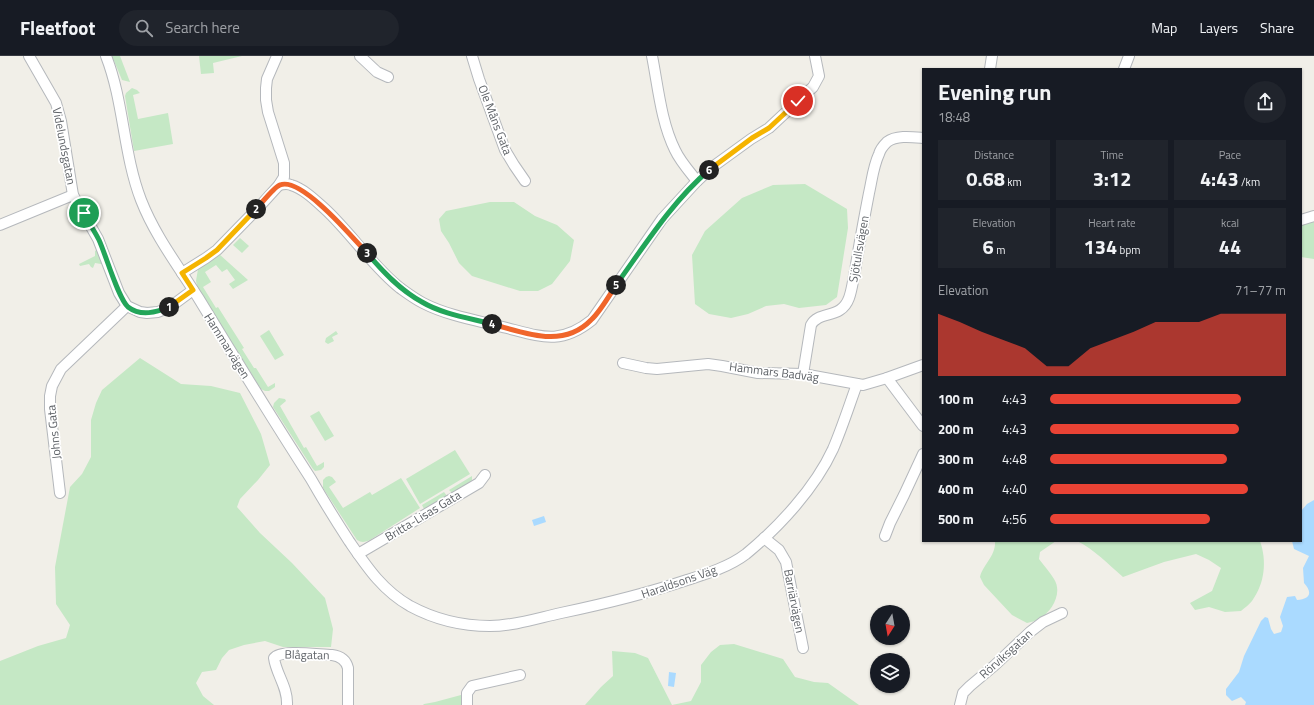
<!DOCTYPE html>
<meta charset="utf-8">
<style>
:root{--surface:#171b24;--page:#20242c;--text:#f1f3f6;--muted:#9ea1a6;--line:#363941;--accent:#ea4335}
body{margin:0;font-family:"Titillium Web",sans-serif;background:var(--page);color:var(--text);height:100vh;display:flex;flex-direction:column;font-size:15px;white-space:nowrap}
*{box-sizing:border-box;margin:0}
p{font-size:13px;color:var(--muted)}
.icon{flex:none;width:22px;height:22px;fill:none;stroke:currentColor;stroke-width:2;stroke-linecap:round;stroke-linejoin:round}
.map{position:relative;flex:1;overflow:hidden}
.sheet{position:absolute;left:922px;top:12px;width:380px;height:474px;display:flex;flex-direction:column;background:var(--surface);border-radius:0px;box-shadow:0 1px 3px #0004}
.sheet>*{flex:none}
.needle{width:26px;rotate:191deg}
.buttons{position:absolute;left:870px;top:549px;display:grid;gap:8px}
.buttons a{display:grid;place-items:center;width:40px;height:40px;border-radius:50%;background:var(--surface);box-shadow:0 1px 3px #0004;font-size:20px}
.pin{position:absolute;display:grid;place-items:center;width:34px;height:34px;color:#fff;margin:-17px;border:2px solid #fff;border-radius:50%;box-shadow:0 1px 4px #0007}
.km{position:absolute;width:20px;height:20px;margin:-10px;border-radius:50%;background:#222;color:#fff;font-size:11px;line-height:20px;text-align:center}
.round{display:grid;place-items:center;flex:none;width:42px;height:42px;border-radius:21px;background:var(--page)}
.summary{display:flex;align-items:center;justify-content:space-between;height:68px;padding:0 16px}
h1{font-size:22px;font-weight:700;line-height:30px}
.metrics{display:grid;grid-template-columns:repeat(3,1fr);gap:6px;height:68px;padding:4px 16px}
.metrics div{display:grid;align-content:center;border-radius:0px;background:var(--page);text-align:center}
.metrics b{font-size:20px;font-weight:700}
.metrics small{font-size:11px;font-weight:400}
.metrics p{font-size:11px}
.chart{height:112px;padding:8px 16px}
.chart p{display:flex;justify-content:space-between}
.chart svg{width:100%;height:72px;margin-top:4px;fill:var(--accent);opacity:.7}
ul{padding:0 16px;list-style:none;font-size:13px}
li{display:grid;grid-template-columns:64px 48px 1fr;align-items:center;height:30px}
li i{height:10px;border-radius:5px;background:var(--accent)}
header{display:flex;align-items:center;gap:24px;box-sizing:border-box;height:56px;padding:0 20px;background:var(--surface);border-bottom:1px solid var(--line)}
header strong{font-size:19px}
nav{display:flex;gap:22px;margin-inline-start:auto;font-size:14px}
.search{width:280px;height:36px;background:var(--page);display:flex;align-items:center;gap:10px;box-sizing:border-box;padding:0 14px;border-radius:22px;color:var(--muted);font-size:15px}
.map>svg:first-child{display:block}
.green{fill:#c5e8c5}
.water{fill:#aadaff}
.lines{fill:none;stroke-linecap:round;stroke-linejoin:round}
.minor-casing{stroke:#b5b8bc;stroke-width:12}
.minor{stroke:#fff;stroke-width:10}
.split-1-casing{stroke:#fff;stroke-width:8}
.split-2-casing{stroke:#fff;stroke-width:8}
.split-3-casing{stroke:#fff;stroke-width:8}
.split-4-casing{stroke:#fff;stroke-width:8}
.split-5-casing{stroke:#fff;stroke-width:8}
.split-6-casing{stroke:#fff;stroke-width:8}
.split-7-casing{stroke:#fff;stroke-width:8}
.split-1{stroke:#22a559;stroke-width:5}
.split-2{stroke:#f5b400;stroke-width:5}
.split-3{stroke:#f0652b;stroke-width:5}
.split-4{stroke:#22a559;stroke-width:5}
.split-5{stroke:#f0652b;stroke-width:5}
.split-6{stroke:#22a559;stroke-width:5}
.split-7{stroke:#f5b400;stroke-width:5}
.labels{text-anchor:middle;stroke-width:3.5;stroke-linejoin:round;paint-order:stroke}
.street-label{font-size:12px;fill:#5f6368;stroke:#fff}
</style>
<header>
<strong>Fleetfoot</strong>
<div class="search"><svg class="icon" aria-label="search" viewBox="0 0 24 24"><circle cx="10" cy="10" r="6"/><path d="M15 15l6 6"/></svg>Search here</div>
<nav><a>Map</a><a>Layers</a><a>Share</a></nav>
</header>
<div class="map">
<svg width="1314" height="649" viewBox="0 0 1314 649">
<rect width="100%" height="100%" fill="#f1efe8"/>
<g class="green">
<path d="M 112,0 L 120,0 L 130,26 L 122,24 Z"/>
<path d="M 199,0 L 242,0 L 213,7 L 214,17 L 201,18 Z"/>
<path d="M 132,32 L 137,34 L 140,37 L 133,39 L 138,63 L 168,57 L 173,88 L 134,95 L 125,40 L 126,37 Z"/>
<path d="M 805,128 L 847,153 L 848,172 L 837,241 L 826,249 L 799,252 L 784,248 L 766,250 L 748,258 L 731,262 L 709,258 L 695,248 L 692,199 L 705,175 L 742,142 L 773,129 Z"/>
<path d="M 490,146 L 514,146 L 535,160 L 557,169 L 574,184 L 570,205 L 552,228 L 538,235 L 520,235 L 472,220 L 459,207 L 449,187 L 441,175 L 439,163 L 446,155 Z"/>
<path d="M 1314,163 L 1314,203 L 1301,201 L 1301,167 Z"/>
<path d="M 240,182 L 249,190 L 242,197 L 233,189 Z"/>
<path d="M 99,192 L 105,205 L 101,208 L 95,207 L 93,212 L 91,211 L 89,208 L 80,210 L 79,208 L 95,200 L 95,195 Z"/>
<path d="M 219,198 L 248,224 L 233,233 L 229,228 L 235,224 L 227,213 L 222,216 L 216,209 L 205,216 L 211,226 L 203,231 L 216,252 L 218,251 L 244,292 L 242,293 L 254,312 L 256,312 L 268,331 L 275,327 L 275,331 L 269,335 L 265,335 L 261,333 L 198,233 L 196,225 L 198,213 Z"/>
<path d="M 269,274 L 284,299 L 275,304 L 260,280 Z"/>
<path d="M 336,275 L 338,278 L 332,281 L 334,285 L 328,288 L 325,286 L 326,282 Z"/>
<path d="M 140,302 L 181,328 L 211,330 L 240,337 L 261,378 L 270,409 L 258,424 L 240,443 L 237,451 L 260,477 L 292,507 L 325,542 L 333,573 L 331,591 L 283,591 L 265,585 L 244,589 L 229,594 L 222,602 L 216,614 L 202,616 L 196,627 L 203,640 L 214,649 L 0,649 L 0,605 L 38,590 L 66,582 L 70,569 L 56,548 L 55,511 L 70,431 L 82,418 L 91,401 L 91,364 L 96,347 L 102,334 Z"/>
<path d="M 279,342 L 285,343 L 286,345 L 280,350 L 304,392 L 306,391 L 317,410 L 324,406 L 324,411 L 321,414 L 315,415 L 313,413 L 273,351 L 274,347 Z"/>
<path d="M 319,355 L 334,380 L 325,385 L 310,360 Z"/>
<path d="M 455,394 L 470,418 L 420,448 L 406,423 Z"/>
<path d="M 329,420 L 332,421 L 336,426 L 329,431 L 343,452 L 370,436 L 372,439 L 401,422 L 420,452 L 370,484 C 365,486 362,487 357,484 L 323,432 L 323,424 L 326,421 Z"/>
<path d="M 472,420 L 472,424 L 471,426 L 452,437 L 449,434 Z"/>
<path d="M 444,436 L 447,440 L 424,453 L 422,449 Z"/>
<path d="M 995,485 L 1056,485 L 1040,496 L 1039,503 C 1044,510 1050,516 1054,523 C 1063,537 1052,556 1039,563 C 1035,565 1031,566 1027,567 L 1012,559 L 984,529 L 980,521 C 983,508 996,500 995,485 Z"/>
<path d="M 1077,485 L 1260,485 C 1267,505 1265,527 1252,545 C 1249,549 1244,552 1241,555 L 1225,556 L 1209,551 L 1195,554 L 1190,547 L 1212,535 L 1221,512 L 1209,504 L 1196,498 L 1164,506 L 1123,521 C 1108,508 1095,494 1077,485 Z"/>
<path d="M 734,588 L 783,603 L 795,621 L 814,626 L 828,627 L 859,649 L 672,649 L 691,645 L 701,626 L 701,609 L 711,596 L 720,589 Z"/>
<path d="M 612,595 L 635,597 L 648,602 L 672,649 L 585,649 L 601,631 L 613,620 Z"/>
<path d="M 461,639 L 462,649 L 423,649 L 424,648 L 435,646 Z"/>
</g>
<g class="water">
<path d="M 1314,444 L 1314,649 L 1245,649 L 1246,646 L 1241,641 L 1232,645 L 1226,639 L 1226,633 L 1239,616 L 1244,600 L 1261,565 L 1265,561 L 1268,562 L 1271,573 L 1274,578 L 1281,576 L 1283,570 L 1280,561 L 1287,541 L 1295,540 L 1297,544 C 1310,543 1313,537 1304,527 L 1303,512 L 1309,500 L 1294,493 L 1292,485 L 1301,485 L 1301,455 L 1307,448 Z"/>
<path d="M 544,460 L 546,466 L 534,470 L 532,464 Z"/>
<path d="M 669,616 L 676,617 L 674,631 L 668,630 Z"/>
</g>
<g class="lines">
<g class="minor-casing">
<g id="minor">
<path d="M 29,0 L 56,47 L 61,65 L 73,139 L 98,183 L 119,237 L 127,250 L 140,256 L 147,257 L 158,256 L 170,251 L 193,234"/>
<path d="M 106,0 C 124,46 123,97 141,144 C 155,180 179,211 199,243 C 236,304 273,364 311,423 C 323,444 336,465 349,485 C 367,511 382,534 410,550 C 434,563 462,570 490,570 C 514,570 538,562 561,557 C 604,548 645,538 687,524 C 706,518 729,511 746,498 C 779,471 815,432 833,393 C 842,372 849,350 857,328"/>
<path d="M 360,0 L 377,16 L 388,21"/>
<path d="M 472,0 L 479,23 L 505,94 L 514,109 L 525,125"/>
<path d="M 652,0 C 658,30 661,66 675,94 C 680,105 689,115 697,125"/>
<path d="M 990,13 L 992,0"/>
<path d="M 1124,13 L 1129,0"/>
<path d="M 279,129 C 283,128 287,127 291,129 C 304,133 315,144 325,153 C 351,177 373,211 400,232 C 407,237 415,243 423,247 C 448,260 480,265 507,272 C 542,281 561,289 592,264 L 662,163 L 697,125 L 711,112 L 751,83 L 769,72 L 813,31 L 819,20 L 815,0"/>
<path d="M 1301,164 L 1314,160"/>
<path d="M 0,169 L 73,139"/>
<path d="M 182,217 L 206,202 L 217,194 L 259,151 L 279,129 L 284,121 L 284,107 L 268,56 L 266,44 L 266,32 L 267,23 L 277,0"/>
<path d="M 623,307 L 646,312 L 657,313 L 708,308 L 722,310 L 758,317 L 803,318 L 863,329 L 887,322 L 923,309"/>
<path d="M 803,318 L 811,269 C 819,254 841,264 849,242 C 852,234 853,224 855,215 C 859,189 864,163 869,137 C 872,124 873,111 879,98 C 880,94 884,89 887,86 C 896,79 912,81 923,82"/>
<path d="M 887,322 L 923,370"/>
<path d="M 60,437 L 50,353 L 50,340 L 52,330 L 61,313 L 127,250"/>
<path d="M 885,480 L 890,467 L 904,439 L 923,398"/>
<path d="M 764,482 L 779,494 L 786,506 L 803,592"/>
<path d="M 358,498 L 479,427 L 485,419"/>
<path d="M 287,649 C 288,631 276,618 274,602 C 281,593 320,599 332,599 C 340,600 346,604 348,612 L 348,649"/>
<path d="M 467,649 L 467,637 L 472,630 L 520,619"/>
<path d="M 960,649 L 963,637 L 970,630 L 995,609 L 1030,576 L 1043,566 L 1062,557"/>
</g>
</g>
<use href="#minor" class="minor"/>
</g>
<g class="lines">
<g class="split-1-casing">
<path id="split-1" d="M 84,157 C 88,166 94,174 99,184 C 106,199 118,242 128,251 C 141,261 157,256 169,251"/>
</g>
<g class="split-2-casing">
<path id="split-2" d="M 169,251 L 193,234 L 182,217 L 206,202 L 217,194 L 256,153"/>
</g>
<g class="split-3-casing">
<path id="split-3" d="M 256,153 C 261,148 275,130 280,129 C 301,120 353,182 367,197"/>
</g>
<g class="split-4-casing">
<path id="split-4" d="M 367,197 C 383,216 400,234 422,246 C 442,258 469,262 492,268"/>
</g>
<g class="split-5-casing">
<path id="split-5" d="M 492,268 C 525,277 563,293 591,264 C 600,256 609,240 616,229"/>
</g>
<g class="split-6-casing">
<path id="split-6" d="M 616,229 C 645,189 671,147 709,114"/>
</g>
<g class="split-7-casing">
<path id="split-7" d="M 709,114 L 752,82 L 769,72 L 798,45"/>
</g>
<use href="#split-1" class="split-1"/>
<use href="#split-2" class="split-2"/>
<use href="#split-3" class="split-3"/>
<use href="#split-4" class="split-4"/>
<use href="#split-5" class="split-5"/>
<use href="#split-6" class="split-6"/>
<use href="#split-7" class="split-7"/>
</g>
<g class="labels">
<g class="street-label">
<text transform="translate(495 64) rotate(69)" y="4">Ole Måns Gata</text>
<text transform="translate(64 90) rotate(79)" y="4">Videlundsgatan</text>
<text transform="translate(859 193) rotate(-80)" y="4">Sjötullsvägen</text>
<text transform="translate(227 290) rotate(58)" y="4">Hammarvägen</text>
<text transform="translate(774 316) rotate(7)" y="4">Hammars Badväg</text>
<text transform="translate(54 376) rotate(-96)" y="4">Johns Gata</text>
<text transform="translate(423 460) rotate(-31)" y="4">Britta-Lisas Gata</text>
<text transform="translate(679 526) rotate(-19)" y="4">Haraldsons Väg</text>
<text transform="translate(794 545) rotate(79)" y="4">Barriärvägen</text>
<text transform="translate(1006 598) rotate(-42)" y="4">Rörviksgatan</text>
<text transform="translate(307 599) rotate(1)" y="4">Blågatan</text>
</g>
</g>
</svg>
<div class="buttons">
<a><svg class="needle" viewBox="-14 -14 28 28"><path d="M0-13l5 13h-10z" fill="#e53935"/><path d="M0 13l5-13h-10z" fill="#9ea1a6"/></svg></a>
<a><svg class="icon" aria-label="layers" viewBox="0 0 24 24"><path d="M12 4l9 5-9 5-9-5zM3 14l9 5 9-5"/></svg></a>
</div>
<div class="pin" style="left:84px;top:157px;background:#1e9e55"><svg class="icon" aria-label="arrive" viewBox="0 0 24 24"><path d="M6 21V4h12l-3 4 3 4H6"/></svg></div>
<div class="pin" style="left:798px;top:45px;background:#d93025"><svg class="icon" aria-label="check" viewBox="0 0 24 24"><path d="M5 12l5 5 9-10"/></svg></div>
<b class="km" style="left:169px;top:251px">1</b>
<b class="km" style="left:256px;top:153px">2</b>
<b class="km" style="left:367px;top:197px">3</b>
<b class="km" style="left:492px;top:268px">4</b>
<b class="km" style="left:616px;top:229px">5</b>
<b class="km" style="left:709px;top:114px">6</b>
<section class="sheet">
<div class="summary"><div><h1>Evening run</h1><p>18:48</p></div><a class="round"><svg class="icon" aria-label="share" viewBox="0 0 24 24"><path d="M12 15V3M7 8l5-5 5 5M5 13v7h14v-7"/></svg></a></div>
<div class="metrics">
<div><p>Distance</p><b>0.68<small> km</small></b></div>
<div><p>Time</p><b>3:12</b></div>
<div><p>Pace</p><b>4:43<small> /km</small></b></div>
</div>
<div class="metrics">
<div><p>Elevation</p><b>6<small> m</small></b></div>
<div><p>Heart rate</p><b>134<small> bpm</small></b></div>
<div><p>kcal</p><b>44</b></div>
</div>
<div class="chart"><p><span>Elevation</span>71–77 m</p>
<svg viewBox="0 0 160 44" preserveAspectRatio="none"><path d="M0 44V6L10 11L20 17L30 22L40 27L50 38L60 38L70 27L80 22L90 17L100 11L110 11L120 11L130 6L140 6L150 6L160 6V44z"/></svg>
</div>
<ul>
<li><b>100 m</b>4:43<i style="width:81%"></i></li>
<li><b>200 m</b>4:43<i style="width:80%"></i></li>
<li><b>300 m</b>4:48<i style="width:75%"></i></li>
<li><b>400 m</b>4:40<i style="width:84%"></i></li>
<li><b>500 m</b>4:56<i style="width:68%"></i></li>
</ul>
</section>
</div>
